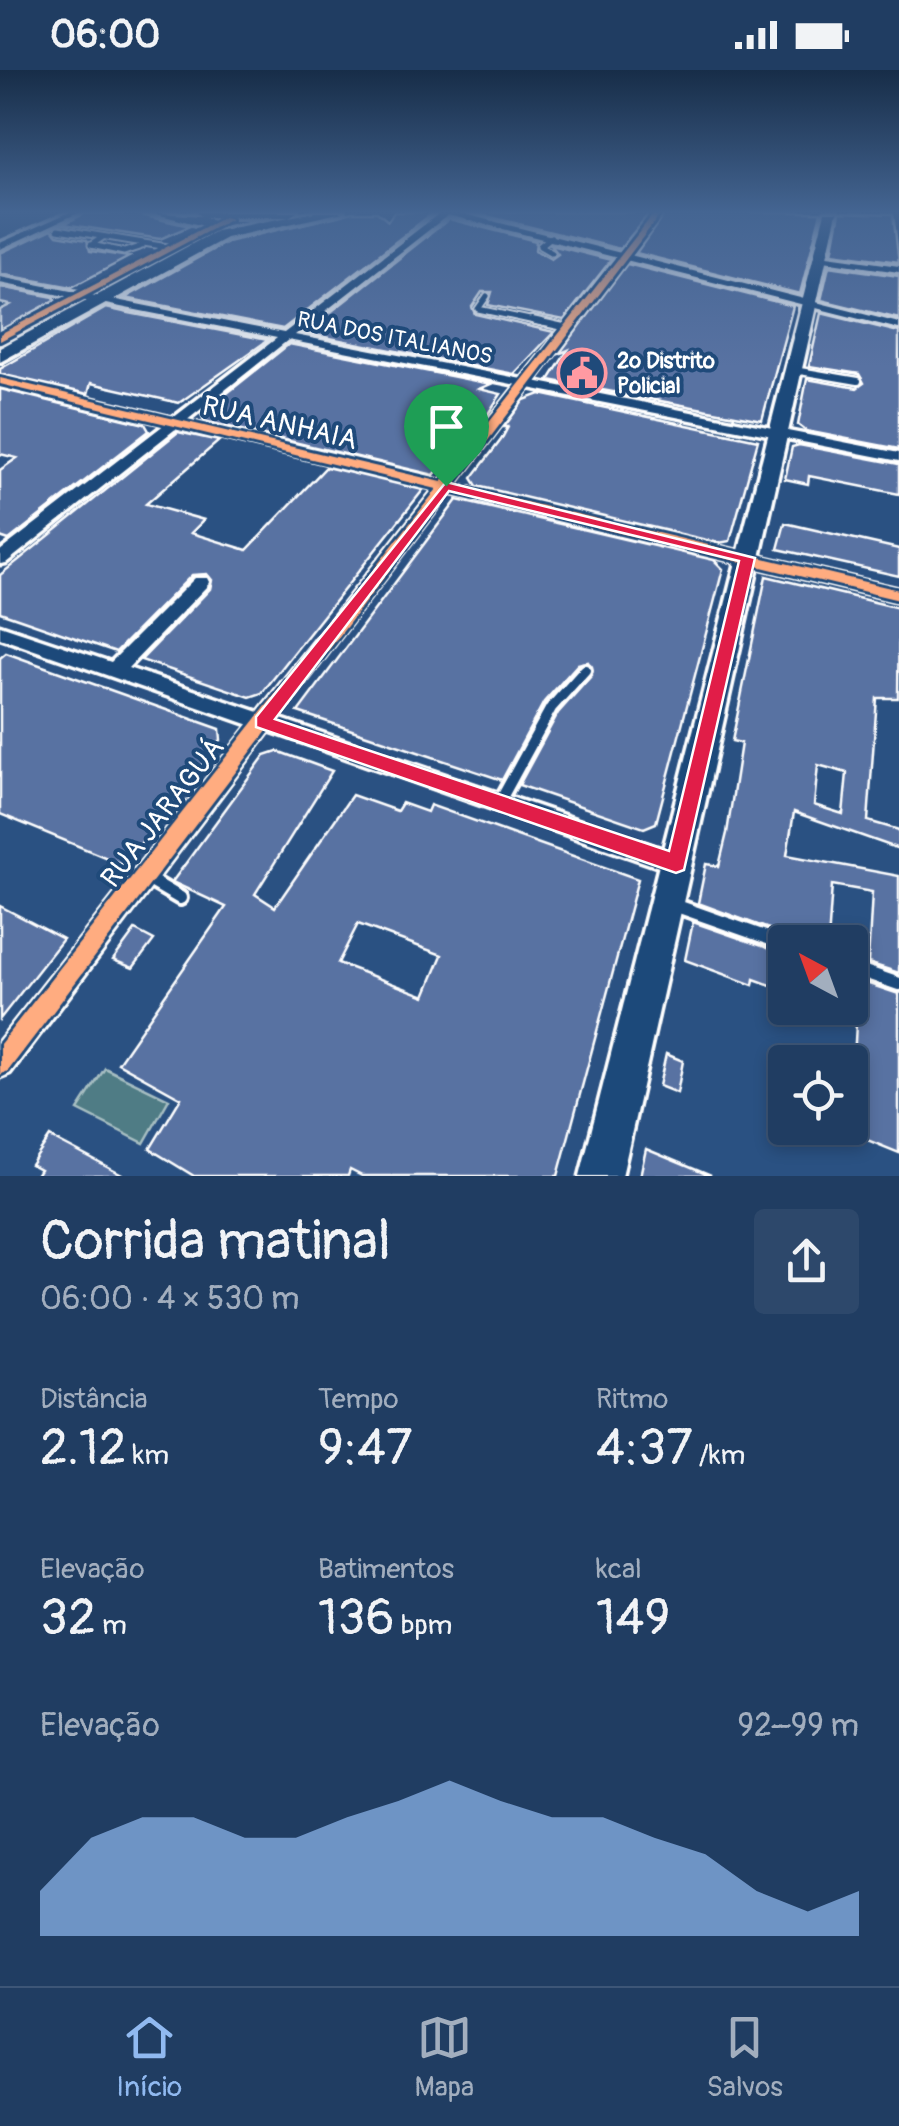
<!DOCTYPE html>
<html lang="pt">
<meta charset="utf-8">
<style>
:root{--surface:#203d62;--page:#2d486b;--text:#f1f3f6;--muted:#a2aebe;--line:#3d5677;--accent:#90b9f0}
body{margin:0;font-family:Pangolin,sans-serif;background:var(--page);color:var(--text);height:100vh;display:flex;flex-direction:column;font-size:38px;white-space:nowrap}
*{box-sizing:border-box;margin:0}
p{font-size:32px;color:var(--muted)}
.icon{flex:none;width:55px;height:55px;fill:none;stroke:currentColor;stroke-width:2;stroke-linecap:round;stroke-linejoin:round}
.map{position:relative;height:1106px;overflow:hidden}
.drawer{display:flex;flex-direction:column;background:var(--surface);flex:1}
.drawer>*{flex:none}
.needle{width:65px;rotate:319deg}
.controls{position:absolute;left:768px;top:855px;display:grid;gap:20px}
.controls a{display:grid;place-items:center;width:100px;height:100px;border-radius:10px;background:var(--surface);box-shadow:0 5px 15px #0003,0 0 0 2px var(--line);font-size:50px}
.pin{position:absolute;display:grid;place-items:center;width:85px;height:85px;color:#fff;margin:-102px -42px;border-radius:50% 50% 50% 0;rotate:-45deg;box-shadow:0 0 10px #0007}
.pin .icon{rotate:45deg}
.round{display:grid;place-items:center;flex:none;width:105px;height:105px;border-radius:10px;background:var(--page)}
.headline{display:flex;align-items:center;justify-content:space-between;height:170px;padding:0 40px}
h1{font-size:55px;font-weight:600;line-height:75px}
.stats{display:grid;grid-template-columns:repeat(3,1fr);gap:15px;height:170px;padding:10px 40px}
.stats div{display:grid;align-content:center}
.stats b{font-size:50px;font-weight:600}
.stats small{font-size:28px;font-weight:400}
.stats p{font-size:28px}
.chart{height:280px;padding:20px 40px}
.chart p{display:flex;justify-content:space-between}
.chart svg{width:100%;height:180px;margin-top:10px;fill:var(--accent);opacity:.7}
.status{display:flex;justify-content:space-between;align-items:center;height:70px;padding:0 50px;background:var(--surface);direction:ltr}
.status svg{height:28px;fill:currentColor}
.dock{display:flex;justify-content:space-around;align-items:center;height:140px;border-top:2px solid var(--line);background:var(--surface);font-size:28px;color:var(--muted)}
.dock a{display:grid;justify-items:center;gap:5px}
.dock .active{color:var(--accent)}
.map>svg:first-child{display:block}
.green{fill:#4f7c85;stroke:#a7bec2;stroke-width:2.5}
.building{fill:#5972a2;stroke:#fff;stroke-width:2.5;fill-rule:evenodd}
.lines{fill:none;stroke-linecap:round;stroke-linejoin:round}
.lane-far3-casing{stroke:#fff;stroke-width:9}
.lane-far2-casing{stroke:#fff;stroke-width:11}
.lane-far1-casing{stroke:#fff;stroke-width:18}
.lane-casing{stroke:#fff;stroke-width:20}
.street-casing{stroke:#fff;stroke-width:7}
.secondary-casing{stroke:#fff;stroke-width:7}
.primary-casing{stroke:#fff;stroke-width:8}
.highway-casing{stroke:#fff;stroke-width:8}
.lane-far3{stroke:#1f4a7a;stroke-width:5}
.lane-far2{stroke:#1f4a7a;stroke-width:6}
.lane-far1{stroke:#1f4a7a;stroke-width:10}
.lane{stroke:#1f4a7a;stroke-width:12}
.street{fill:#1f4a7a;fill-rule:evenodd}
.secondary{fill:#1f4a7a;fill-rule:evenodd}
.primary{fill:#1f4a7a;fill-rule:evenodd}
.highway{fill:#1f4a7a;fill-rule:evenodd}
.cycleway-casing{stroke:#1f4a7a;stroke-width:6}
.cycleway{fill:#ffac80;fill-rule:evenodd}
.route{fill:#e11d48;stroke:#fff;stroke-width:2.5;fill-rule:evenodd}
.labels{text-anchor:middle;stroke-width:8;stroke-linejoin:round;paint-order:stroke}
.far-street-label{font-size:22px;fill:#fff;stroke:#1f4a7a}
.far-poi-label{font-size:22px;font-weight:bold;fill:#fff;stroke:#1f4a7a;text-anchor:start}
.street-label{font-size:28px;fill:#fff;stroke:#1f4a7a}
</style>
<div class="status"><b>06:00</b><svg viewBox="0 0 49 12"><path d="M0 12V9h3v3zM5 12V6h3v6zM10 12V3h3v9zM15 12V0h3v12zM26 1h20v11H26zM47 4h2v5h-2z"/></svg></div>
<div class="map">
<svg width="899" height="1106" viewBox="0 0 899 1106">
<rect width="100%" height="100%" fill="#2a5182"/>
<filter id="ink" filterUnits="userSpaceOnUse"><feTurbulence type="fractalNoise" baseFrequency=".01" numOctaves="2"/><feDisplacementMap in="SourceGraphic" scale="20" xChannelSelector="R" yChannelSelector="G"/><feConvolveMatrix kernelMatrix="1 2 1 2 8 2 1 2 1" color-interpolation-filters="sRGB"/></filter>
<g filter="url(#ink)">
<path class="green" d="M 105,998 L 169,1029 L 144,1073 L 78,1040 Z"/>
<g class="building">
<path d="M 352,142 L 377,142 L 388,151 L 394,142 L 434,142 L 283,259 L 125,228 L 227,172 Z"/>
<path d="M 470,142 L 650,142 L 620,179 Z"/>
<path d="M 666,142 L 821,142 L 800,224 L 636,183 Z"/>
<path d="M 840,142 L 893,144 L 899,192 L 832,183 Z"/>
<path d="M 86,143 L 136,144 L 190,156 L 160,169 L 64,154 Z"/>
<path d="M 449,149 L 536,171 L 535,180 L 551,189 L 558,184 L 551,175 L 611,190 L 564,250 L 488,235 L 492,222 L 482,222 L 472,237 L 475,244 L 554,262 L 514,304 L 304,263 Z"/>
<path d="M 52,159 L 57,165 L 87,170 L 90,181 L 129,187 L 72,217 L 0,204 L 0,183 Z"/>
<path d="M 627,194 L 793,236 L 762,350 L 549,310 L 568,280 L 559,284 Z"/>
<path d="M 829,196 L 899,206 L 899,249 L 821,230 Z"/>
<path d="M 0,217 L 54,227 L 55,230 L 0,260 L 0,240 L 10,235 L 0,233 Z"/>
<path d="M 106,238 L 124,242 L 268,270 L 179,333 L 91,313 L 88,324 L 0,304 L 0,299 Z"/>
<path d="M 821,243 L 899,262 L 899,379 L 806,361 L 798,355 L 807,309 L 857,318 L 864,313 L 859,304 L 809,296 Z"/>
<path d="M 289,274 L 491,314 L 479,319 L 501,324 L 482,353 L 477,352 L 434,405 L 204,351 L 201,344 Z"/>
<path d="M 0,319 L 145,354 L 149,361 L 9,470 L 0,467 L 0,400 L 17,388 L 0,384 Z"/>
<path d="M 540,324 L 758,370 L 730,471 L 719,473 L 477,416 L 472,408 L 501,370 L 508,357 L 504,357 L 524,330 Z"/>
<path d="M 178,362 L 219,371 L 146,434 L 204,450 L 191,463 L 247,480 L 326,397 L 423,420 L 262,623 L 250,627 L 141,590 L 210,519 L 212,510 L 207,504 L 192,505 L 116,582 L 0,542 L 0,505 Z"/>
<path d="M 799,375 L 899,394 L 899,424 L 809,406 L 808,414 L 785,409 L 792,377 Z"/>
<path d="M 457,430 L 714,490 L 723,499 L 656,753 L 644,758 L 519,715 L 558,643 L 592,605 L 588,592 L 578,594 L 544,632 L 502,710 L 298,642 Z"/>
<path d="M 785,453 L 899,479 L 899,506 L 778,479 Z"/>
<path d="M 766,506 L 899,538 L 898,628 L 877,628 L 868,751 L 899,760 L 899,779 L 794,742 L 787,785 L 899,806 L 899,903 L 868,893 L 872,822 L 832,815 L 828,872 L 804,872 L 698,833 L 706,794 L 719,796 L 727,763 L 741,673 L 732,671 ZM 818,695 L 847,703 L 843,744 L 814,735 Z"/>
<path d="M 6,583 L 220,659 L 221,670 L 124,795 L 0,744 L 0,588 Z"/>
<path d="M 277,681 L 332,701 L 255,824 L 275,837 L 352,725 L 397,741 L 402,733 L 427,742 L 430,735 L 638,809 L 558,1106 L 362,1106 L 350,1100 L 348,1106 L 194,1106 L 150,1079 L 181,1028 L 118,993 L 226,837 L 172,812 L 265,685 ZM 358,854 L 442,885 L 425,926 L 338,893 Z"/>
<path d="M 0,836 L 63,869 L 0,949 Z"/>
<path d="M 693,852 L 785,884 L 785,920 L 754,909 L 753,915 L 685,890 Z"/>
<path d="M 135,860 L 154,870 L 133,898 L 113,890 Z"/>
<path d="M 866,913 L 899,924 L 899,1083 L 850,1063 L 856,953 L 820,940 L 850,938 L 850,927 L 866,933 Z"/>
<path d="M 666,984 L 683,991 L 677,1023 L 659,1016 Z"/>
<path d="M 50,1067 L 124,1106 L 36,1106 L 40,1100 L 31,1095 Z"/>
<path d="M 646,1079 L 711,1106 L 640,1106 Z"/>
</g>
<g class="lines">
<g class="lane-far3-casing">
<g id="lane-far3">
<path d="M 58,159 L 168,177"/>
<path d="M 103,167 L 91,175 L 124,182 L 142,176"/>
<path d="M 551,167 L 540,176 L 552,183"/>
<path d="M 487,226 L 478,239 L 544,253"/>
</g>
</g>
<g class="lane-far2-casing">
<g id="lane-far2">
<path d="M 532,250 L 568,258"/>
<path d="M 794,300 L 858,311"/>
</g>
</g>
<g class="lane-far1-casing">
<path id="lane-far1" d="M 499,733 L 551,638 L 585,600"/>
</g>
<g class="lane-casing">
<g id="lane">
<path d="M 146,808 L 180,828"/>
<path d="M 674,835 L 785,874"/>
<path d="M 850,897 L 899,914"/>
</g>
</g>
<g class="street-casing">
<g id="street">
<path d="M 70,142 L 80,142 L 0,179 L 0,173 Z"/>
<path d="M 441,142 L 456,142 L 621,183 L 654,142 L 662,142 L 630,185 L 899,253 L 899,259 L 626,190 L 534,311 L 899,383 L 899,391 L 529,318 L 455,415 L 899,519 L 899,531 L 449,423 L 278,648 L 684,786 L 687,793 L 684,800 L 676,803 L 269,661 L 10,1003 L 0,1007 L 0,971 L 250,655 L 0,568 L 0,555 L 111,592 L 195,508 L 207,508 L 209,512 L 207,516 L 128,598 L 259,642 L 435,419 L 178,357 L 6,493 L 0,494 L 0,481 L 165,354 L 0,315 L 0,307 L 173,348 L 277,268 L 0,213 L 0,207 L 284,263 ZM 448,145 L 618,188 L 522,309 L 295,265 ZM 288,270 L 517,315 L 441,411 L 186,351 Z"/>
<path d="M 820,185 L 899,196 L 899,202 L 817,190 L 817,186 Z"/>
</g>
</g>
<g class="secondary-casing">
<path id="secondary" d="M 825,142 L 837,142 L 622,1106 L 580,1106 Z"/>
</g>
<g class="primary-casing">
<path id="primary" d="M 315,142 L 343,142 L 226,168 L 0,292 L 0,278 L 216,161 Z"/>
</g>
<g class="highway-casing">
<path id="highway" d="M 148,142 L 201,146 L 196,142 L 297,142 L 289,147 L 205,147 L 220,153 L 212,158 Z"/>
</g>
<use href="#lane-far3" class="lane-far3"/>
<use href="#lane-far2" class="lane-far2"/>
<use href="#lane-far1" class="lane-far1"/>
<use href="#lane" class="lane"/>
<use href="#street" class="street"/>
<use href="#secondary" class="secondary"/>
<use href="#primary" class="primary"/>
<use href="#highway" class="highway"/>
<g class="cycleway-casing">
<g id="cycleway">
<path d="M 655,142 L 662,142 L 454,415 L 899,520 L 899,530 L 449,422 L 8,1001 L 0,1005 L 0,974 L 437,419 L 0,314 L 0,308 L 442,412 Z"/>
<path d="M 224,147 L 231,149 L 0,271 L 0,264 Z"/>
</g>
</g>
<use href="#cycleway" class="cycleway"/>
</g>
</g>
<linearGradient id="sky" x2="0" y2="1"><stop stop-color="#172d48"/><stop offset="0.48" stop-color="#446592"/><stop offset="1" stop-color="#446592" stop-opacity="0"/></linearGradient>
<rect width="899" height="296" fill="url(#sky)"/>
<path class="route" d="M 446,412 L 755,488 L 684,800 L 676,803 L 256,657 L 256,647 ZM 449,421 L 739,491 L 669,781 L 275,649 Z"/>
<defs>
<g id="civic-ring" transform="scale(2.5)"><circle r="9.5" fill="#1f4a7a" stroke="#ff9aa2" stroke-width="1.5"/><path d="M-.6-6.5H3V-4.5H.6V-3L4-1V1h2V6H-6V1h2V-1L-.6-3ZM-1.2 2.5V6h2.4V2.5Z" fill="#ff9aa2"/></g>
</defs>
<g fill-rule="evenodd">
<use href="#civic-ring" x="582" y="303"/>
</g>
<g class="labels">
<g class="far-street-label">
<text transform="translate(395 267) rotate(11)" y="8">RUA DOS ITALIANOS</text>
</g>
<g class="far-poi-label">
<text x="617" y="298">2º Distrito<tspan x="617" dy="25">Policial</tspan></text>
</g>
<g class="street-label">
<text transform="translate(280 352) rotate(13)" y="10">RUA ANHAIA</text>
<text transform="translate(162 742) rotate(-52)" y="10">RUA JARAGUÁ</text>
</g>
</g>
</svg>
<div class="controls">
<a><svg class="needle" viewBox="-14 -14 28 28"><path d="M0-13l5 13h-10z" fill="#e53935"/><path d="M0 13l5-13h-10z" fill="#a2aebe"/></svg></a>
<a><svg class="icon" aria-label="locate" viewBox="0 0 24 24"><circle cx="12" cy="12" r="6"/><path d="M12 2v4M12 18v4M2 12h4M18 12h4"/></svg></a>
</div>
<div class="pin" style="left:446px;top:416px;background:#1e9e55"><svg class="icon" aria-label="arrive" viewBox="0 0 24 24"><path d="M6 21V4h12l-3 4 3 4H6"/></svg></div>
</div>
<section class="drawer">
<div class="headline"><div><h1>Corrida matinal</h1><p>06:00 · 4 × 530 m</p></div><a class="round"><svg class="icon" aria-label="share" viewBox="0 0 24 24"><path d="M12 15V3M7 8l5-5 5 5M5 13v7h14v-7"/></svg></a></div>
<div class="stats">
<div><p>Distância</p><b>2.12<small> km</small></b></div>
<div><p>Tempo</p><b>9:47</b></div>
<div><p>Ritmo</p><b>4:37<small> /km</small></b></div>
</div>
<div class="stats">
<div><p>Elevação</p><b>32<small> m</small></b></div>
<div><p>Batimentos</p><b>136<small> bpm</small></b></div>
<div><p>kcal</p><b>149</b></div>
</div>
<div class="chart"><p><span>Elevação</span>92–99 m</p>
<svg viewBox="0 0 160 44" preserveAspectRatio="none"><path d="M0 44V33L10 20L20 15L30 15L40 20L50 20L60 15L70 11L80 6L90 11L100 15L110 15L120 20L130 24L140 33L150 38L160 33V44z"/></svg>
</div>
</section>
<nav class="dock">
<a class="active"><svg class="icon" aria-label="home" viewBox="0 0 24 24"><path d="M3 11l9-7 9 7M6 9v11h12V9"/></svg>Início</a>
<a><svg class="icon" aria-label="map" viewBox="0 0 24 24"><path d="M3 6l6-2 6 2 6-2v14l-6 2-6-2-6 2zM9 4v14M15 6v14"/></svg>Mapa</a>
<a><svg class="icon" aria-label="saved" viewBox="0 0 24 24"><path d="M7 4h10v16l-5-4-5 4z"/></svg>Salvos</a>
</nav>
